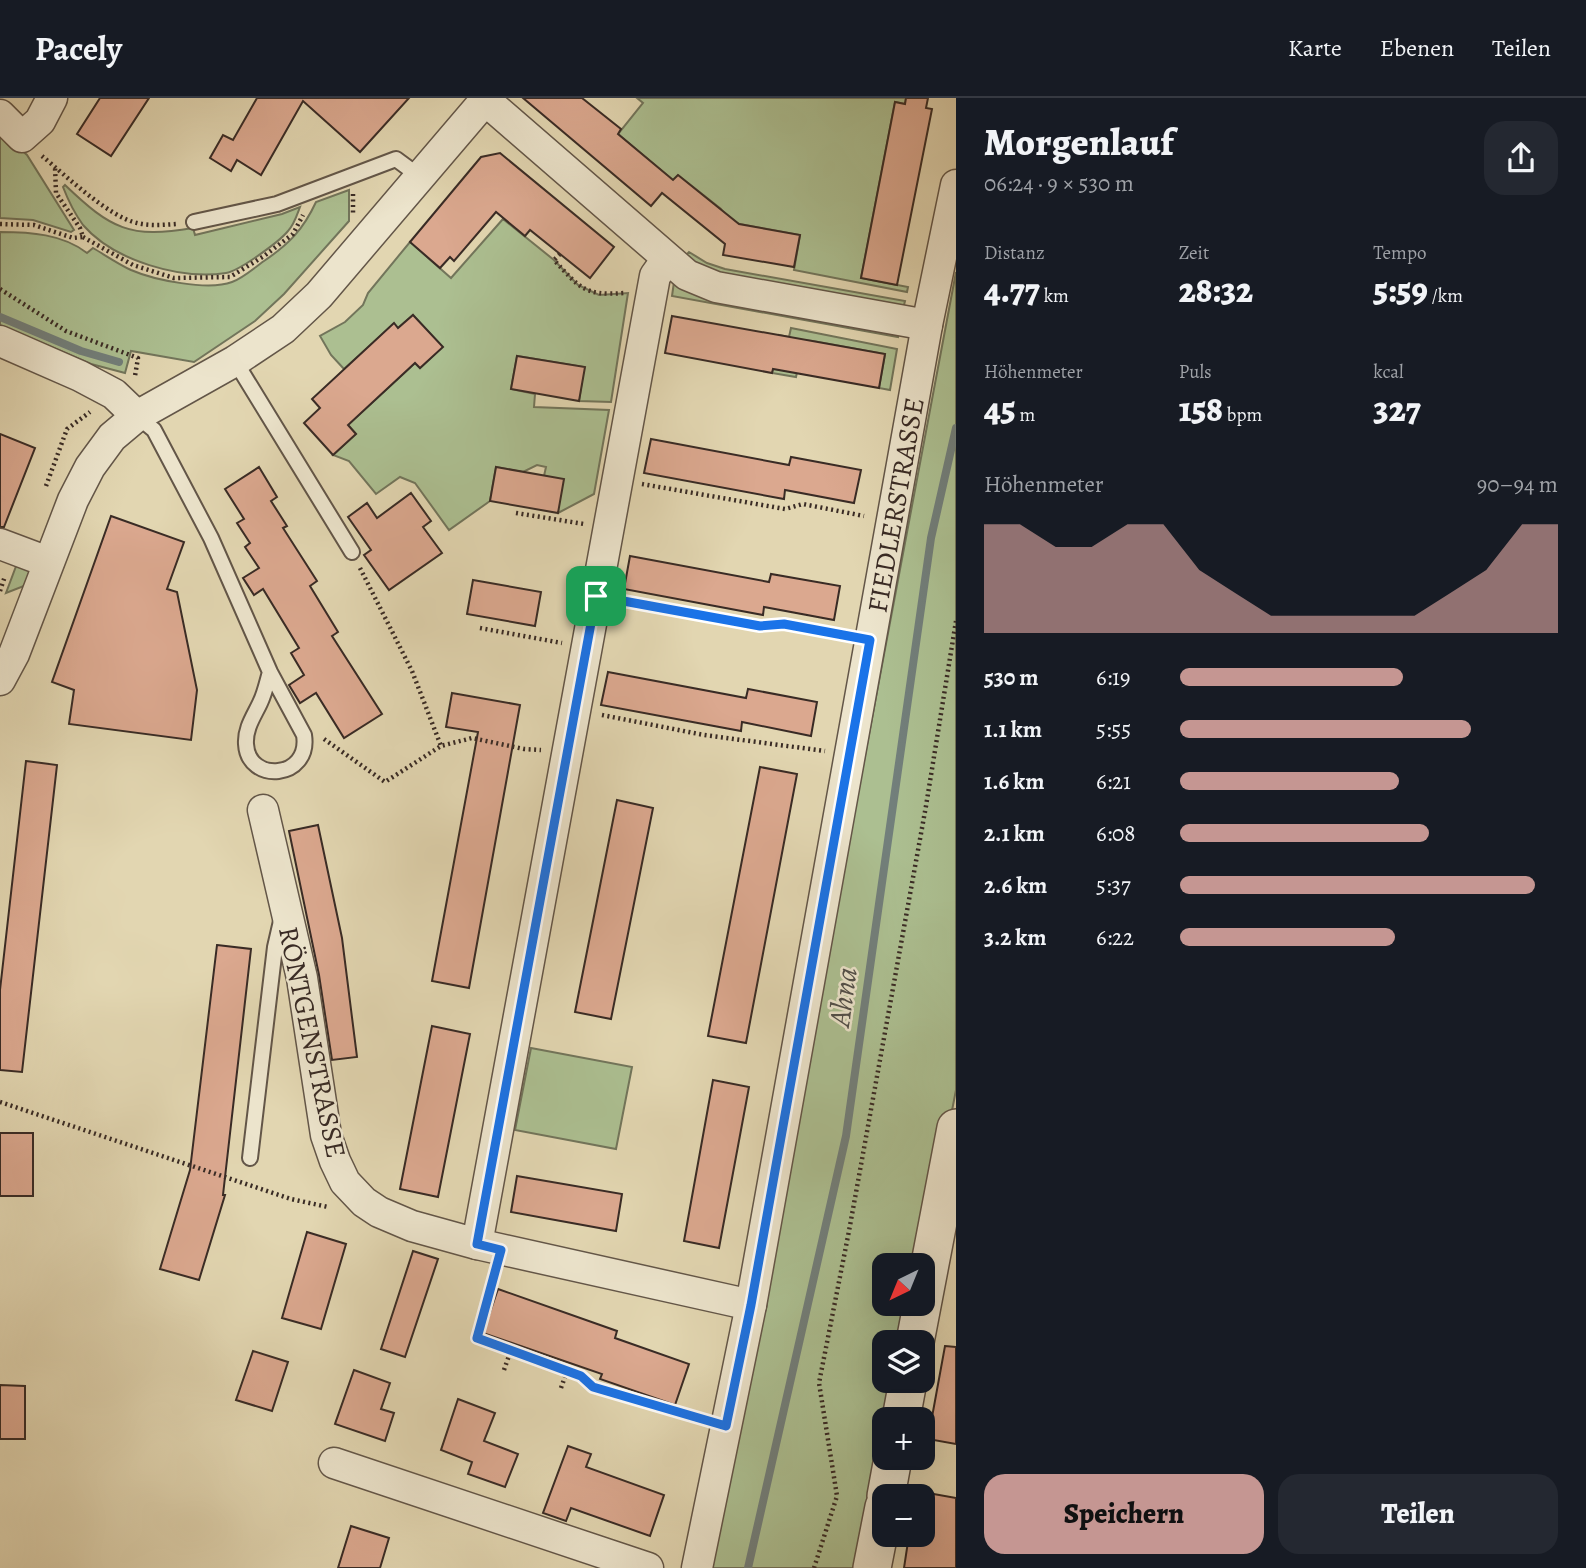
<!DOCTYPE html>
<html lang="de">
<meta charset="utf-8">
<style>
:root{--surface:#171b24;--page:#242831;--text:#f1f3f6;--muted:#9ea1a6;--line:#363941;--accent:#c59692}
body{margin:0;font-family:Alegreya,serif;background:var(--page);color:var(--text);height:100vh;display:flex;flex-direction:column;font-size:26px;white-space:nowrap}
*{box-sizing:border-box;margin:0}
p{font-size:23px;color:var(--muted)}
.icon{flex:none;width:38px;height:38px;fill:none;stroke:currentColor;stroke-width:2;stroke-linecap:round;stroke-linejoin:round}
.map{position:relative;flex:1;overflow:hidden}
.panel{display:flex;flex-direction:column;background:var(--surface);width:630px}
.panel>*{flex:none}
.needle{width:46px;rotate:223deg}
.fabs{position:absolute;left:872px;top:1155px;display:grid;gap:14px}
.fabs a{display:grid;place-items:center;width:63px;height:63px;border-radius:14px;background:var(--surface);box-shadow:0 7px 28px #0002;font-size:35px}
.pin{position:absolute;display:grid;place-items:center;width:60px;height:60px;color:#fff;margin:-30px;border-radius:14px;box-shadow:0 4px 10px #0006}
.round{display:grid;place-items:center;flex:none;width:74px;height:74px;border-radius:21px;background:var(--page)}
.overview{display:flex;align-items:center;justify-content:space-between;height:119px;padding:0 28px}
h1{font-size:38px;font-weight:800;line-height:52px}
.stats{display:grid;grid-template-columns:repeat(3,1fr);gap:10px;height:119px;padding:7px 28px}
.stats div{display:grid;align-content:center}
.stats b{font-size:35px;font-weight:800}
.stats small{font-size:19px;font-weight:400}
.stats p{font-size:19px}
.chart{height:196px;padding:14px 28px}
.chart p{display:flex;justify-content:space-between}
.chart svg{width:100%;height:126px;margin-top:7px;fill:var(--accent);opacity:.7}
.button{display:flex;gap:14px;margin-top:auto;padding:14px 28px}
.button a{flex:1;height:80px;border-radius:21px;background:var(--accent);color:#111;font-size:28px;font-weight:800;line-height:80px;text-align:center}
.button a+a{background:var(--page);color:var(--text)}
ul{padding:0 28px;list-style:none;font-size:23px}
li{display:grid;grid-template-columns:112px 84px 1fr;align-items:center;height:52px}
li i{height:18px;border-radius:9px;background:var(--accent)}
header{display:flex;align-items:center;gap:42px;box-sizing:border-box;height:98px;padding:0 35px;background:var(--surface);border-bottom:2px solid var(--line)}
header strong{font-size:33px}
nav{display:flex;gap:38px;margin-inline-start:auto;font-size:24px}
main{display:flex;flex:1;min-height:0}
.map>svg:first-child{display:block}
.green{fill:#acbf91;stroke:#72755b;stroke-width:2}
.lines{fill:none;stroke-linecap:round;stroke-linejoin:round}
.stream{stroke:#727f7b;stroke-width:8}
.building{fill:#dba88f;stroke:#392b25;stroke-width:2}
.service-casing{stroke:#635648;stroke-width:18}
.minor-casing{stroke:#635648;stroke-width:33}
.tertiary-casing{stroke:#635648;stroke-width:40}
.path{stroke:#392b25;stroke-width:4.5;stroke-dasharray:2 3.5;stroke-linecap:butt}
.service{stroke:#ece4cc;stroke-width:14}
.minor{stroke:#ece4cc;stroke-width:30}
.tertiary{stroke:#ece4cc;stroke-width:37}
.route-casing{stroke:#fff;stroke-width:14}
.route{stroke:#1a73e8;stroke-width:9}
.labels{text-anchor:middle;stroke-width:5;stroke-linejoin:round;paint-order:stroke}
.street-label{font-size:28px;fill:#392b25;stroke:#ece4cc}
.water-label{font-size:30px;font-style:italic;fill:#514e49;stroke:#ece4cc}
</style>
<header>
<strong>Pacely</strong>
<nav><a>Karte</a><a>Ebenen</a><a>Teilen</a></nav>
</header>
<main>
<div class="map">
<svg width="956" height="1470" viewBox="0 0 956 1470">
<rect width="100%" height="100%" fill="#e2d6b1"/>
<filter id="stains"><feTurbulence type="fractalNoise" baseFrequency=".00286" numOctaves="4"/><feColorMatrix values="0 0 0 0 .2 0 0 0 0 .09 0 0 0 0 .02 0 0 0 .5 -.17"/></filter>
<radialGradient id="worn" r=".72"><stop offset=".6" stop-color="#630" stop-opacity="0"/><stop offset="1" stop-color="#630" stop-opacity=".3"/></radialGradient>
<g class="green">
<path d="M 637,0 L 906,0 L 905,6 L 895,4 L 861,180 L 908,189 L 907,194 L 794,172 L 800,137 L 729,124 L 721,111 L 678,77 L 673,82 L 618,36 L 643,5 Z"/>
<path d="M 0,33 L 27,57 L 74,132 L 71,134 L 33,122 L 0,120 Z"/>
<path d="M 65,87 C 111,131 130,141 193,130 L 195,137 L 282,116 L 300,109 C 297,117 294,127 288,133 C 279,144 239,173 226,175 C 181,182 114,163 83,127 C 75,116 68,102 63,89 Z"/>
<path d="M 349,92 L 349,123 L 284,196 L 255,223 L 194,264 L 131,253 L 125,275 L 91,266 L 0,227 L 0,134 C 30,134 63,136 87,155 L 93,150 C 105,157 118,166 131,172 C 154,182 208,193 232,184 C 243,180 254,170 264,163 C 289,146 303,132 316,104 Z"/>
<path d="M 503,121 L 554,162 L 578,187 L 599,197 L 628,195 L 611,304 L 579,303 L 584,269 L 517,258 L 511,291 L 535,296 L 534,309 L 609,312 L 594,396 L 558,415 L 544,378 L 546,369 L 537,367 L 523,374 L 496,369 L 490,403 L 449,432 L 415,385 L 400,379 L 376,396 L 349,363 L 333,357 L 356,336 L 348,327 L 415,265 L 420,270 L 442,249 L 413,217 L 398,230 L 394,226 L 344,271 L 331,257 L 320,238 L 345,224 L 363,207 L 368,195 L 410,144 L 451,180 Z"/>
<path d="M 689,154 L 707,165 L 725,171 L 905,203 L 903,211 L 723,177 L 705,172 L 685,158 Z"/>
<path d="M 956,174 L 956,992 L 922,1167 L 884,1167 L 884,1206 L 915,1206 L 907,1244 L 884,1244 L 884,1283 L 900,1283 L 884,1321 L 884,1360 L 864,1470 L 712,1470 Z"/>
<path d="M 674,184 L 899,233 L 898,239 L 672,198 Z"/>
<path d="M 791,230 L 897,251 L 890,292 L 879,290 L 885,256 L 813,243 L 804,242 L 796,279 L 772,275 L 779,237 L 789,239 Z"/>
<path d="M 18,463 L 31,471 L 29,486 L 6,495 Z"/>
<path d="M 531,950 L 632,969 L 616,1051 L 515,1032 Z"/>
</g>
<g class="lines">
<g class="stream">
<path d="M 0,219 L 81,253 L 119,264"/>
<path d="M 748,1470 L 846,1038 L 931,440 L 956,330"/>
</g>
</g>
<g class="building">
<path d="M 100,0 L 149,0 L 111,58 L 77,36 Z"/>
<path d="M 257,0 L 409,0 L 360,54 L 303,3 L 261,77 L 237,62 L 231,73 L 210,60 L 223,37 L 233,42 Z"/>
<path d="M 523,0 L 582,0 L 621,31 L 618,36 L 673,82 L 678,77 L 739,126 L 800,137 L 794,169 L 723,157 L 725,146 L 662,95 L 651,108 Z"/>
<path d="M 906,0 L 928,0 L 926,10 L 932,11 L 897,187 L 861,180 L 895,4 L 905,6 Z"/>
<path d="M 500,55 L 614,149 L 590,180 L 530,132 L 525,138 L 496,114 L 454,163 L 450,159 L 440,170 L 410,144 L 481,59 Z"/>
<path d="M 413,217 L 443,249 L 420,270 L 415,265 L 348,327 L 356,336 L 333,357 L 304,325 L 320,310 L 312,301 L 394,225 L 398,230 Z"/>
<path d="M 672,218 L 885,256 L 879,290 L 773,271 L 772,275 L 665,255 Z"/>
<path d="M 517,258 L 585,269 L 579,303 L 511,291 Z"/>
<path d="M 0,336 L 35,350 L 4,429 L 0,429 Z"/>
<path d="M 651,341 L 789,367 L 791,359 L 861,372 L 854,405 L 785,392 L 784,401 L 644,375 Z"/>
<path d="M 259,369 L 277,399 L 271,403 L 287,428 L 283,430 L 317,483 L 310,488 L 338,534 L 332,538 L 382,616 L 344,640 L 316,595 L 300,605 L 289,587 L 304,577 L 291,555 L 299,550 L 263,491 L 254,497 L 243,480 L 259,470 L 245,449 L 250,445 L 237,425 L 244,421 L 225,391 Z"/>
<path d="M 496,369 L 564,381 L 558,415 L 490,403 Z"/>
<path d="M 411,395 L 431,423 L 423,429 L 442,455 L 389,492 L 364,457 L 371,452 L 348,419 L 367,405 L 377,420 Z"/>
<path d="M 111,418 L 184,444 L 167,491 L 177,494 L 197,592 L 191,642 L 69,626 L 74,592 L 52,584 Z"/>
<path d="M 630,458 L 769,484 L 771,476 L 840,488 L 834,522 L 764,509 L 763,517 L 624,491 Z"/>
<path d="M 473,482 L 541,494 L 535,528 L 467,516 Z"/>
<path d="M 608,574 L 746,600 L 748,591 L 817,604 L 811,638 L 742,624 L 741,633 L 601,607 Z"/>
<path d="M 452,595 L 520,607 L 469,890 L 432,883 L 478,634 L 446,629 Z"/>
<path d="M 26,663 L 57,667 L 22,974 L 0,972 L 0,892 Z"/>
<path d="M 760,669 L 797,676 L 746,945 L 708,938 Z"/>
<path d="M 617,702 L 653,710 L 611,921 L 575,914 Z"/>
<path d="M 318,727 L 342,840 L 357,959 L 332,962 L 319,877 L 289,733 Z"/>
<path d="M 217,847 L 251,851 L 223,1097 L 225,1097 L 199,1182 L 160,1171 L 190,1072 Z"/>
<path d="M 432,928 L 470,936 L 438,1099 L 400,1091 Z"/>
<path d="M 713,982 L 749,989 L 719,1150 L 684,1143 Z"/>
<rect x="0" y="1035" width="33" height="63"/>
<path d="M 517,1078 L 622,1096 L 616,1133 L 511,1114 Z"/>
<path d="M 307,1134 L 346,1146 L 321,1231 L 282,1220 Z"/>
<path d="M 413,1153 L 438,1161 L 405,1259 L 381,1251 Z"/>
<path d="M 498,1191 L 617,1233 L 615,1240 L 689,1266 L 675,1307 L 600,1281 L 602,1276 L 483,1235 Z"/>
<path d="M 945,1248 L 956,1249 L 956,1346 L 928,1341 Z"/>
<path d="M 253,1253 L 288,1264 L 272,1313 L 236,1302 Z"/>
<path d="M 354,1272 L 390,1285 L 381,1311 L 394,1315 L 385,1343 L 335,1326 Z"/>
<path d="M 0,1287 L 25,1288 L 25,1341 L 0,1341 Z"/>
<path d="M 458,1301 L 495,1315 L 484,1343 L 518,1356 L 505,1389 L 468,1376 L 472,1364 L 441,1352 Z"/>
<path d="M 568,1348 L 591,1356 L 586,1369 L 664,1397 L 650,1438 L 571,1410 L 566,1423 L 543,1415 Z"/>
<path d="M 917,1393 L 956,1400 L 956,1470 L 904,1470 L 909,1437 L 922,1437 L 922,1398 L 916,1398 Z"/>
<path d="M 351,1428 L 389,1440 L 380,1470 L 338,1470 Z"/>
</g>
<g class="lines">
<g class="service-casing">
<g id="service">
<path d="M 194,124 L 277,106 L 396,61 L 419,78"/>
<path d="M 235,263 L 352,454"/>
<path d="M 137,318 L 154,332 L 211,440 L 270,574 L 304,637 C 311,681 248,686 246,646 C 245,630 254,618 260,605 C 265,595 267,584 270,574"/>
<path d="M 250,1060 L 275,849 L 281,823"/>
</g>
</g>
<g class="minor-casing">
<g id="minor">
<path d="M 485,2 L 687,177 L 716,189 L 927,227"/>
<path d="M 0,17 L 22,39 L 40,23 L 52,0"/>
<path d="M 0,243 L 80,278 L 114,296 L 137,318"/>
<path d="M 0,446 L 48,464"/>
<path d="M 0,582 L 14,556 L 73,402 L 90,369 L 112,339 L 137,318 L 235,263 L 283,231 L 319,197 L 487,0"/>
<path d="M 263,712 L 302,880 L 326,1037 L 335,1063 L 345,1084 L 364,1104 L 379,1114 L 412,1128 L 477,1146 L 751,1207"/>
<path d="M 477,1146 L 655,178 L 667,161"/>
<path d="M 334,1365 L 648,1470"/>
<path d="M 697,1470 L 751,1207 L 927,227 L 956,87"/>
</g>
</g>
<g class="tertiary-casing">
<g id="tertiary">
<path d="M 915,1244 L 956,1030"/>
<path d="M 901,1321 L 908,1283"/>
<path d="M 886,1398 L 893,1360"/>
<path d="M 872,1470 L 884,1409"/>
</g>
</g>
<g class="path">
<path d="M 42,58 C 65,77 109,119 137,125 C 150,128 163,127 176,126"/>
<path d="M 353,96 L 353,115"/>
<path d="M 0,126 L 34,127 L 73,140 L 83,139 L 80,130 L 56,95 L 55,69"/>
<path d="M 83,139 L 133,167 L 174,180 L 230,179 L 264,158 L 293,136 L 303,117"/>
<path d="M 560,156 L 554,162 C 580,190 584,198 624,195"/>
<path d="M 0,191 L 66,233 L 138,260 L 135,278"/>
<path d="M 642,386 L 785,411 L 803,406 L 864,418"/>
<path d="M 46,388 L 67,331 L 90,314"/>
<path d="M 516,415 L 584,426"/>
<path d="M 360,470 L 412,573 L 441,648"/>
<path d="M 0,493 L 5,478"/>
<path d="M 621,503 L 760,528 L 784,526 L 843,537"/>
<path d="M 480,530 L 562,545"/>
<path d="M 602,617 L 704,637 L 825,653"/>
<path d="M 324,641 L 385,684 L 441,648 L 472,640 L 524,651 L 541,652"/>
<path d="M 0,1004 L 291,1101 L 328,1109"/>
<path d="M 494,1176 L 477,1240 L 581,1278 L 593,1289 L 702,1321"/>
<path d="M 504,1272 L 511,1252"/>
<path d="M 561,1290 L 567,1273"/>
<path d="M 814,1470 L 837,1398 L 819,1285 L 849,1133 L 926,708 L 956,523"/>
</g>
<use href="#service" class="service"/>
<use href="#minor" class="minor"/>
<use href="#tertiary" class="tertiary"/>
</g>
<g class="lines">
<g class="route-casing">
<path id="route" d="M 596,498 L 760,528 L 784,526 L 870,542 L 751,1207 L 726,1328 L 593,1289 L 581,1278 L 477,1240 L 501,1152 L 477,1146 Z"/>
</g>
<use href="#route" class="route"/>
</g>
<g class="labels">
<g class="street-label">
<text transform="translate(895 407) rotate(-80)" y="10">FIEDLERSTRASSE</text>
<text transform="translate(313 944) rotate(78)" y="10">RÖNTGENSTRASSE</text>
</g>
<g class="water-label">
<text transform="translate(843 899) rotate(-82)" y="10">Ahna</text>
</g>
</g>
<rect width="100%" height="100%" filter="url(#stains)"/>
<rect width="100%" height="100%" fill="url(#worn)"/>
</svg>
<div class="fabs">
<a><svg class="needle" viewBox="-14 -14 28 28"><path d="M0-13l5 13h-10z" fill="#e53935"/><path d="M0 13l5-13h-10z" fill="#9ea1a6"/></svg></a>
<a><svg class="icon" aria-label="layers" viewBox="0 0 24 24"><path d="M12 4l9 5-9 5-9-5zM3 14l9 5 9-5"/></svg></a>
<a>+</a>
<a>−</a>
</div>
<div class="pin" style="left:596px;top:498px;background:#1e9e55"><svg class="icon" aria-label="arrive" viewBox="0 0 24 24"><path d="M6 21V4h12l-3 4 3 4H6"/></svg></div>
</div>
<section class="panel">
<div class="overview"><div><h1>Morgenlauf</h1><p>06:24 · 9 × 530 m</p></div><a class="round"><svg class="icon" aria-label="share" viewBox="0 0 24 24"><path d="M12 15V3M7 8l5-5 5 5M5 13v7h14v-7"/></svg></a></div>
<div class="stats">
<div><p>Distanz</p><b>4.77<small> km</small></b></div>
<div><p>Zeit</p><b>28:32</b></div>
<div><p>Tempo</p><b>5:59<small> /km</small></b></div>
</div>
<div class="stats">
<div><p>Höhenmeter</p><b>45<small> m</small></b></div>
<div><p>Puls</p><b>158<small> bpm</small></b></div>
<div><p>kcal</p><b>327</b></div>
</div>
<div class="chart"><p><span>Höhenmeter</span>90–94 m</p>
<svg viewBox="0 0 160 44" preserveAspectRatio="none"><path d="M0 44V6L10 6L20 14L30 14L40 6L50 6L60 22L70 30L80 38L90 38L100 38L110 38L120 38L130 30L140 22L150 6L160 6V44z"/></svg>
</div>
<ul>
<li><b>530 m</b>6:19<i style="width:59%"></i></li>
<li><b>1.1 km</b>5:55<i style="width:77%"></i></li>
<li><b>1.6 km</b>6:21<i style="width:58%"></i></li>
<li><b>2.1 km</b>6:08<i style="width:66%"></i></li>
<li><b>2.6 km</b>5:37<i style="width:94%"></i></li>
<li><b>3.2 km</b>6:22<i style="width:57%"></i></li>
</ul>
<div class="button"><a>Speichern</a><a>Teilen</a></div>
</section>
</main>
